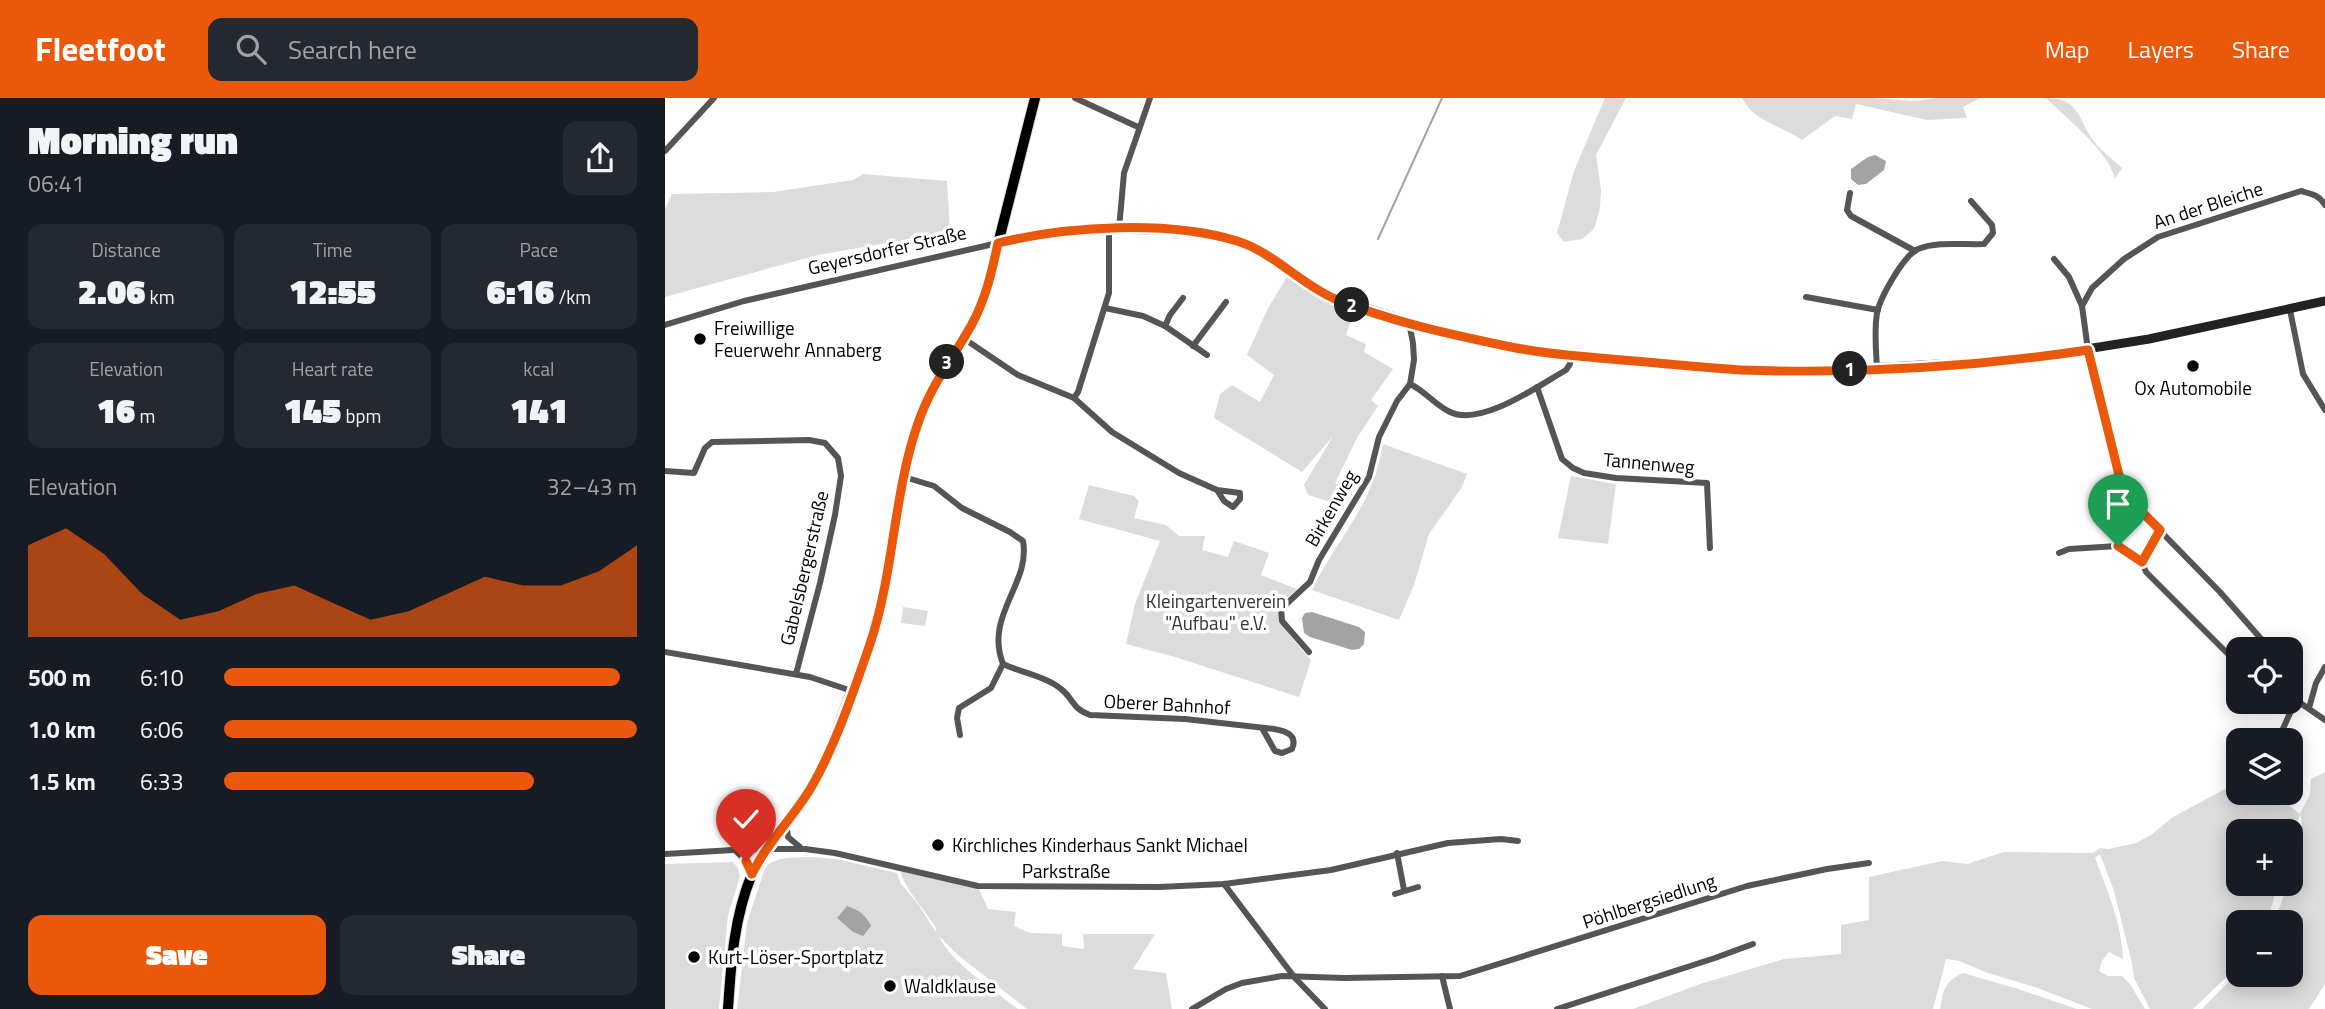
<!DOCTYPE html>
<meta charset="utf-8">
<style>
:root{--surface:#171b24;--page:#242831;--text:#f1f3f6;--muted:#9ea1a6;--accent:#ea580c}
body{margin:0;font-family:"Titillium Web",sans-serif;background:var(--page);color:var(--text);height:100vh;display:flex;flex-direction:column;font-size:26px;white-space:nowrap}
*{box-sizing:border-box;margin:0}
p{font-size:23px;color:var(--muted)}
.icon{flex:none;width:38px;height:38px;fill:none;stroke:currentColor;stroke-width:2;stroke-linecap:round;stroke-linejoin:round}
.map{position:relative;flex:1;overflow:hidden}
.details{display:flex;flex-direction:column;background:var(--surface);width:665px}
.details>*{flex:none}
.controls{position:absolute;left:1561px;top:539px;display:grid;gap:14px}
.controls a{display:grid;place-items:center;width:77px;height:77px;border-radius:14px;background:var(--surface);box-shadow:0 4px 18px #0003;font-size:35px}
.pin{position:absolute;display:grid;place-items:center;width:60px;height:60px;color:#fff;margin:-72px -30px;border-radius:50% 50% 50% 0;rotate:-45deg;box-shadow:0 0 7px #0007}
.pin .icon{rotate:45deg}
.km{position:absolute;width:35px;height:35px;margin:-18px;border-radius:50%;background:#222;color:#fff;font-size:19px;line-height:35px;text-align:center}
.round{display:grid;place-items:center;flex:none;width:74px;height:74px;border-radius:14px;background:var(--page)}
.overview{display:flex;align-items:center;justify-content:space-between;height:119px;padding:0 28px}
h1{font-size:38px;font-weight:800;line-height:52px}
.metrics{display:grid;grid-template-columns:repeat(3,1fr);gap:10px;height:119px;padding:7px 28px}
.metrics div{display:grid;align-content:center;border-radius:14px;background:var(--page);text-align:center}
.metrics b{font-size:35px;font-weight:800}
.metrics small{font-size:19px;font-weight:400}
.metrics p{font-size:19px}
.chart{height:196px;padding:14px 28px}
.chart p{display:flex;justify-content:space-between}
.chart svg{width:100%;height:126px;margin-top:7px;fill:var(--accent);opacity:.7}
.cta{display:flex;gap:14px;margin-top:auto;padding:14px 28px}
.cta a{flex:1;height:80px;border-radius:14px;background:var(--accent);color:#fff;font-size:28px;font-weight:800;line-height:80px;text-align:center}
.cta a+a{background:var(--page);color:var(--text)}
ul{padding:0 28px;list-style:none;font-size:23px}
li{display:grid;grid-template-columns:112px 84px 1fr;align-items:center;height:52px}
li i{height:18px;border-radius:9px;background:var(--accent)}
header{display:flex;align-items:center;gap:42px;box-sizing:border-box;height:98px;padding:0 35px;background:var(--accent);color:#fff}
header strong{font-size:33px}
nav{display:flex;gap:38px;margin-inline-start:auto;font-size:24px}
.search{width:490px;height:63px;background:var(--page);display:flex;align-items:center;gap:18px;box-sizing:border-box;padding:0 24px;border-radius:14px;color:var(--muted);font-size:26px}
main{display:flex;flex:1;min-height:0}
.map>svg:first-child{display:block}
.green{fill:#dcdcdc}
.water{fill:#a3a3a3}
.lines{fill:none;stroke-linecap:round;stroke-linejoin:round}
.stream{stroke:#a3a3a3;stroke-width:2}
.primary-casing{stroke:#dbdbdb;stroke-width:12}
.minor{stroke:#555;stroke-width:6}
.secondary{stroke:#222;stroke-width:9}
.primary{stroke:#000;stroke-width:10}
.route-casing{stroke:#fff;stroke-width:14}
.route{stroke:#ea580c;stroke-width:9}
.poi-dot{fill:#000;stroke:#fff;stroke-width:2.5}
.labels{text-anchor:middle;stroke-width:7;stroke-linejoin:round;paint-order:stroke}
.street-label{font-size:19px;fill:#000;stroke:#fff}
.poi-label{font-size:19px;fill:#000;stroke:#fff;text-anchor:start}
.park-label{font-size:19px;fill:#333;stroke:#fff}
</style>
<header>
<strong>Fleetfoot</strong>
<div class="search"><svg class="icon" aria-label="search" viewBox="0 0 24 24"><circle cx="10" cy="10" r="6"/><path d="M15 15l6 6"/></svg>Search here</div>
<nav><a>Map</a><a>Layers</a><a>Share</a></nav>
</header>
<main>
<section class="details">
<div class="overview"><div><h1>Morning run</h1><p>06:41</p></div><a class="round"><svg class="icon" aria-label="share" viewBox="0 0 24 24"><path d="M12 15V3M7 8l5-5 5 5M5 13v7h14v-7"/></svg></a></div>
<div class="metrics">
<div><p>Distance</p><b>2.06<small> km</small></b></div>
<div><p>Time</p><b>12:55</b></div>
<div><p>Pace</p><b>6:16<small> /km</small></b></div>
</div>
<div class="metrics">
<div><p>Elevation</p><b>16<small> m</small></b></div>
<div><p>Heart rate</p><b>145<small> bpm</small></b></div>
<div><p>kcal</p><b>141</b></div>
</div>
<div class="chart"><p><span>Elevation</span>32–43 m</p>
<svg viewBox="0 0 160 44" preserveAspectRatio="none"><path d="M0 44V12L10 6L20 15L30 29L40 38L50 35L60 29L70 26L80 32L90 38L100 35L110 29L120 23L130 26L140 26L150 21L160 12V44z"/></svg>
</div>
<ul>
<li><b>500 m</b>6:10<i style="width:96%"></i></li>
<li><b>1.0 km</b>6:06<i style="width:100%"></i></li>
<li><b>1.5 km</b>6:33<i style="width:75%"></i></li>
</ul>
<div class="cta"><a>Save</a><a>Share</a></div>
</section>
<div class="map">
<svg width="1660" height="911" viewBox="0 0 1660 911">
<rect width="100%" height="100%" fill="#fff"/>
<g class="green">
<path d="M 940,0 L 961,0 L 931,57 L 936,92 L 935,110 L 929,131 L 917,141 L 899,144 L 892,135 L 909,73 Z"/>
<path d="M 1077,0 L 1208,0 L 1250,3 L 1272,0 L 1315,0 L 1298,9 L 1302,20 L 1262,22 L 1191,6 L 1187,21 L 1170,18 L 1137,42 C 1116,27 1089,24 1077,0 Z"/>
<path d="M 1381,0 C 1415,0 1412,20 1428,42 C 1436,53 1447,61 1457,70 L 1450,81 C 1443,52 1402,21 1381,0 Z"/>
<path d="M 198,76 L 282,83 L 285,134 L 153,157 L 0,199 L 0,111 L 7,96 L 108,94 L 188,82 Z"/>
<path d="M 623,177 L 665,201 L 690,212 L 681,237 L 701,246 L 699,254 L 728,271 L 706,302 L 713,308 L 692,340 L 670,385 L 688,395 L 679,408 L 643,397 L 639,387 L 668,338 L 637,374 L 549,320 L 555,296 L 567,287 L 595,304 L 609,277 L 582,257 L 602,212 Z"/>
<path d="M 718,346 L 802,376 L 797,389 L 764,436 L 749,487 L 734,522 L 647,492 C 664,456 691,425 706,388 C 712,375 715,360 718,346 Z"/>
<path d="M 906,378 L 951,386 L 943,446 L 893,440 Z"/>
<path d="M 424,387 L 469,398 L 474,403 L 469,420 L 501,427 L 514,438 L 540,438 L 537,452 L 563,459 L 569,443 L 604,455 L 596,477 L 632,491 C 625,498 615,504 614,514 C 612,527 638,552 646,562 L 634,599 L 510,559 L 461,546 L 470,506 L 495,443 L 414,421 Z"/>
<path d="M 238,509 L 263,513 L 260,528 L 236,525 Z"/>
<path d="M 1660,674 L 1660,886 L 1644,911 L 1537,911 L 1573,874 L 1573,877 L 1626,877 L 1626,824 L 1609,824 L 1633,761 L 1629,758 L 1637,722 L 1635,717 L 1626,738 L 1626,733 L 1573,733 L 1573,786 L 1613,786 L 1602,824 L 1573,824 L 1573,868 L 1528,911 L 1485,911 L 1469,880 L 1467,865 L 1449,793 L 1435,756 L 1430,760 C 1442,792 1457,826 1458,861 L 1444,854 L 1437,863 L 1434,873 L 1443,878 L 1457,878 L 1465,886 L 1480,911 L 1427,911 L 1370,889 L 1323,875 L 1294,863 L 1281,861 L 1268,911 L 968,911 L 1035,886 L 1119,861 L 1176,856 L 1176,827 L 1204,822 L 1204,779 L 1277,763 L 1302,766 L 1339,754 L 1428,755 L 1435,750 L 1444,751 L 1471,745 L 1486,737 L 1508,719 L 1573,684 L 1573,695 L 1608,695 L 1635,716 L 1645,696 L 1646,681 Z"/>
<path d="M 146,759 L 171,761 L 232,775 L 236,786 L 253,806 L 271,834 L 271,830 C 260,813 240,790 235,773 L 314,791 L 323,811 L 351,814 L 349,828 L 365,835 L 397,836 L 397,848 L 419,851 L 418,836 L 490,836 L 468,871 L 501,875 L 507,911 L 362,911 L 294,858 L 274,838 C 283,862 331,894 353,911 L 72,911 L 82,825 L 100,770 C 111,757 131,760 146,759 Z"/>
<path d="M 68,764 L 73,770 L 75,778 L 63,817 L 54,911 L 0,911 L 0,766 Z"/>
<path d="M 1298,875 L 1353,891 L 1412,911 L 1275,911 C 1278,892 1280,883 1298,875 Z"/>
</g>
<g class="water">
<path d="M 1210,57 L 1221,63 L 1219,72 L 1201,86 L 1193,87 L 1186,81 L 1186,71 L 1203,59 Z"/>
<path d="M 647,514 L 694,529 L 700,534 L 699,546 L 694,551 L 687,552 L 645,539 L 639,535 L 637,520 L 640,515 Z"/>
<path d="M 182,808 C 194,812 200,816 206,828 L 198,838 L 188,834 L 172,820 Z"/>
</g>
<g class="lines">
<path class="stream" d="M 713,141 L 777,0"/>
<g class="primary-casing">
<path id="primary" d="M 63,911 C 66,865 69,819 87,776 C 100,746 123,724 141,697 C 160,668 172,633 184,600 C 198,566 212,531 219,495 C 230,440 234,382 252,328 C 268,280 301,243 320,197 L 370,0"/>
</g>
<g class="minor">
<path d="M 410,0 L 473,29"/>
<path d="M 0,53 L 49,0"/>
<path d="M 1185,95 L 1182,112 L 1186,118 L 1250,153"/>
<path d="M 454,131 L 459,75 L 485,0"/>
<path d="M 1389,161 L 1404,179 L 1417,208"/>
<path d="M 1141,199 L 1213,212"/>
<path d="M 440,210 L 478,218 L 500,228 L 542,257"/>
<path d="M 1625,212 L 1638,276 L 1660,312"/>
<path d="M 0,227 L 79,203 L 333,145"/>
<path d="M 500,228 L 505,217 L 518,200"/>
<path d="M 298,240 L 353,277 L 409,300 L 447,334 L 514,375 L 552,392 L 575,395 L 575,401 L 568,409 L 559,403 L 552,392"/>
<path d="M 528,248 L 561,204"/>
<path d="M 1212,270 C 1211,252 1209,234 1212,215 C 1215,200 1238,158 1253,151 C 1273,143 1298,147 1319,146 L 1328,135 L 1327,127 L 1306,103"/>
<path d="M 745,286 C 760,293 770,307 785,314 C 816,329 873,288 901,272 L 905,266 L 906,257"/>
<path d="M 872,289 L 897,361 L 908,370 L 919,375 L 951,380 L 1042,385 L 1045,450"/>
<path d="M 409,300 L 413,294 L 444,195 L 444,131"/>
<path d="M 0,373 L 29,375 L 40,350 L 47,344 L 144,342 L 160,345 L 173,360 L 176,378 L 170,417 L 155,485 L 131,576"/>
<path d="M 239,379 L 269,388 L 297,410 L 345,434 L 358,443 C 366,486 319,517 338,566 C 355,574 382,579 396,591 C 409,601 407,611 425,617 L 520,621 L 609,631 C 621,633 633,637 627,651 L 617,655 L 610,653 L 597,630"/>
<path d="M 1495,432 L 1477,464 L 1481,474 L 1573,566"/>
<path d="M 1394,455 L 1404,451 L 1453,448 L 1477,464"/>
<path d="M 1605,551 L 1555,494 L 1467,404 L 1455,381 L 1423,252 L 1417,208 L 1427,190 L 1459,161 L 1493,139 L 1636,93 C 1647,96 1654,97 1660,107"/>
<path d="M 0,554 L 145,579 L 187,593"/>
<path d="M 644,554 L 617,523 L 616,511 L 645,484 L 654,462 L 704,379 L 714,339 L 732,303 L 745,286 L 749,262 L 748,245 L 744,225"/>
<path d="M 1626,586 L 1631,602 L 1660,622"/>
<path d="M 1644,610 L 1651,585 L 1660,569"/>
<path d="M 295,637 L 292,620 L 294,610 L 326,590 L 338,566"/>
<path d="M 1609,642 L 1616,635 L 1631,602"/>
<path d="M 121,724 L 123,739 L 135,749"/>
<path d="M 70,752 L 81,763 L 87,776"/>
<path d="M 732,755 L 739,792"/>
<path d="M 0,756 L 85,751 L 140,751 L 170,755 L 313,788 L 494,789 L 559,786 L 666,772 L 783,745 L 836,741 L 853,743"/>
<path d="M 559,786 L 630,880 L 660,911"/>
<path d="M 730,796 L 753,789"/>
<path d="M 777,878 L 785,911"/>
<path d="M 527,911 L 561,891 L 577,885 L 617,878 L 679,880 L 795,878 L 1082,788 L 1162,771 L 1204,765"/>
<path d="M 892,911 L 1050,860 L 1088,846"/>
</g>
<path class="secondary" d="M 333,145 L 359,139 L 444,131 L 526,133 L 575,143 L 592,151 L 624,174 L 667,199 L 764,230 L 843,248 L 906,257 L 1077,272 L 1187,271 L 1359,261 L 1484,241 L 1660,203"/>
<use href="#primary" class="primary"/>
</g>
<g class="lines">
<g class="route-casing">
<path id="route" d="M 81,763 L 87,776 C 103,743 129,719 147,688 C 171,646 189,592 205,546 C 229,475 228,399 252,328 C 266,286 287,262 307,226 C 321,200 327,173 333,145 C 403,128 503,122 572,143 C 606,153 635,185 668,200 C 723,223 784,236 841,248 C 883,257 927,259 969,263 C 1005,266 1040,270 1076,272 C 1191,276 1309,269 1423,252 L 1455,381 L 1467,404 L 1495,432 L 1477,464 L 1453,448"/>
</g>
<use href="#route" class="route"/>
</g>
<g class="poi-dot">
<circle cx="35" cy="241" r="7"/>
<circle cx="1528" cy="268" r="7"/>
<circle cx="273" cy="747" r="7"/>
<circle cx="29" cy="859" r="7"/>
<circle cx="225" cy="888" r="7"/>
</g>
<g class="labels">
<g class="street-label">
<text transform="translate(1543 107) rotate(-18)" y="7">An der Bleiche</text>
<text transform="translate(222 152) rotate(-13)" y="7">Geyersdorfer Straße</text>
<text transform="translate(984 365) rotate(5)" y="7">Tannenweg</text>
<text transform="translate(666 410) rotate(-60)" y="7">Birkenweg</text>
<text transform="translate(139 470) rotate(-77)" y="7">Gabelsbergerstraße</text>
<text transform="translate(502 606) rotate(3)" y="7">Oberer Bahnhof</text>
<text x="401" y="780">Parkstraße</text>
<text transform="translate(984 803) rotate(-18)" y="7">Pöhlbergsiedlung</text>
</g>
<g class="poi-label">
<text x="49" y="237">Freiwillige<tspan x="49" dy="22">Feuerwehr Annaberg</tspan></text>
<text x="1528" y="297" text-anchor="middle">Ox Automobile</text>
<text x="287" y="754">Kirchliches Kinderhaus Sankt Michael</text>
<text x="43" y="866">Kurt-Löser-Sportplatz</text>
<text x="239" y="895">Waldklause</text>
</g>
<g class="park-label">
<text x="551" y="510">Kleingartenverein<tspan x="551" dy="22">"Aufbau" e.V.</tspan></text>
</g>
</g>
</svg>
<div class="controls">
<a><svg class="icon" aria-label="locate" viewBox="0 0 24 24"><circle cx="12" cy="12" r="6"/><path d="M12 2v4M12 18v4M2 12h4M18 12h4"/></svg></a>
<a><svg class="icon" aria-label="layers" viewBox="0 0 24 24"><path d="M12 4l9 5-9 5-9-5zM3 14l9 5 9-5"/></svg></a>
<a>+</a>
<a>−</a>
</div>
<div class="pin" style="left:1453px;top:448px;background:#1e9e55"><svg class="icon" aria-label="arrive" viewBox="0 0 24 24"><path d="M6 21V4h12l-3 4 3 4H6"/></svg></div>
<div class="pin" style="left:81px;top:763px;background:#d93025"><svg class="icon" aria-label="check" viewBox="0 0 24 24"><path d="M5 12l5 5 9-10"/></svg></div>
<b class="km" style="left:1185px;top:271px">1</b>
<b class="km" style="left:687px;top:207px">2</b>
<b class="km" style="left:282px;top:264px">3</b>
</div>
</main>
